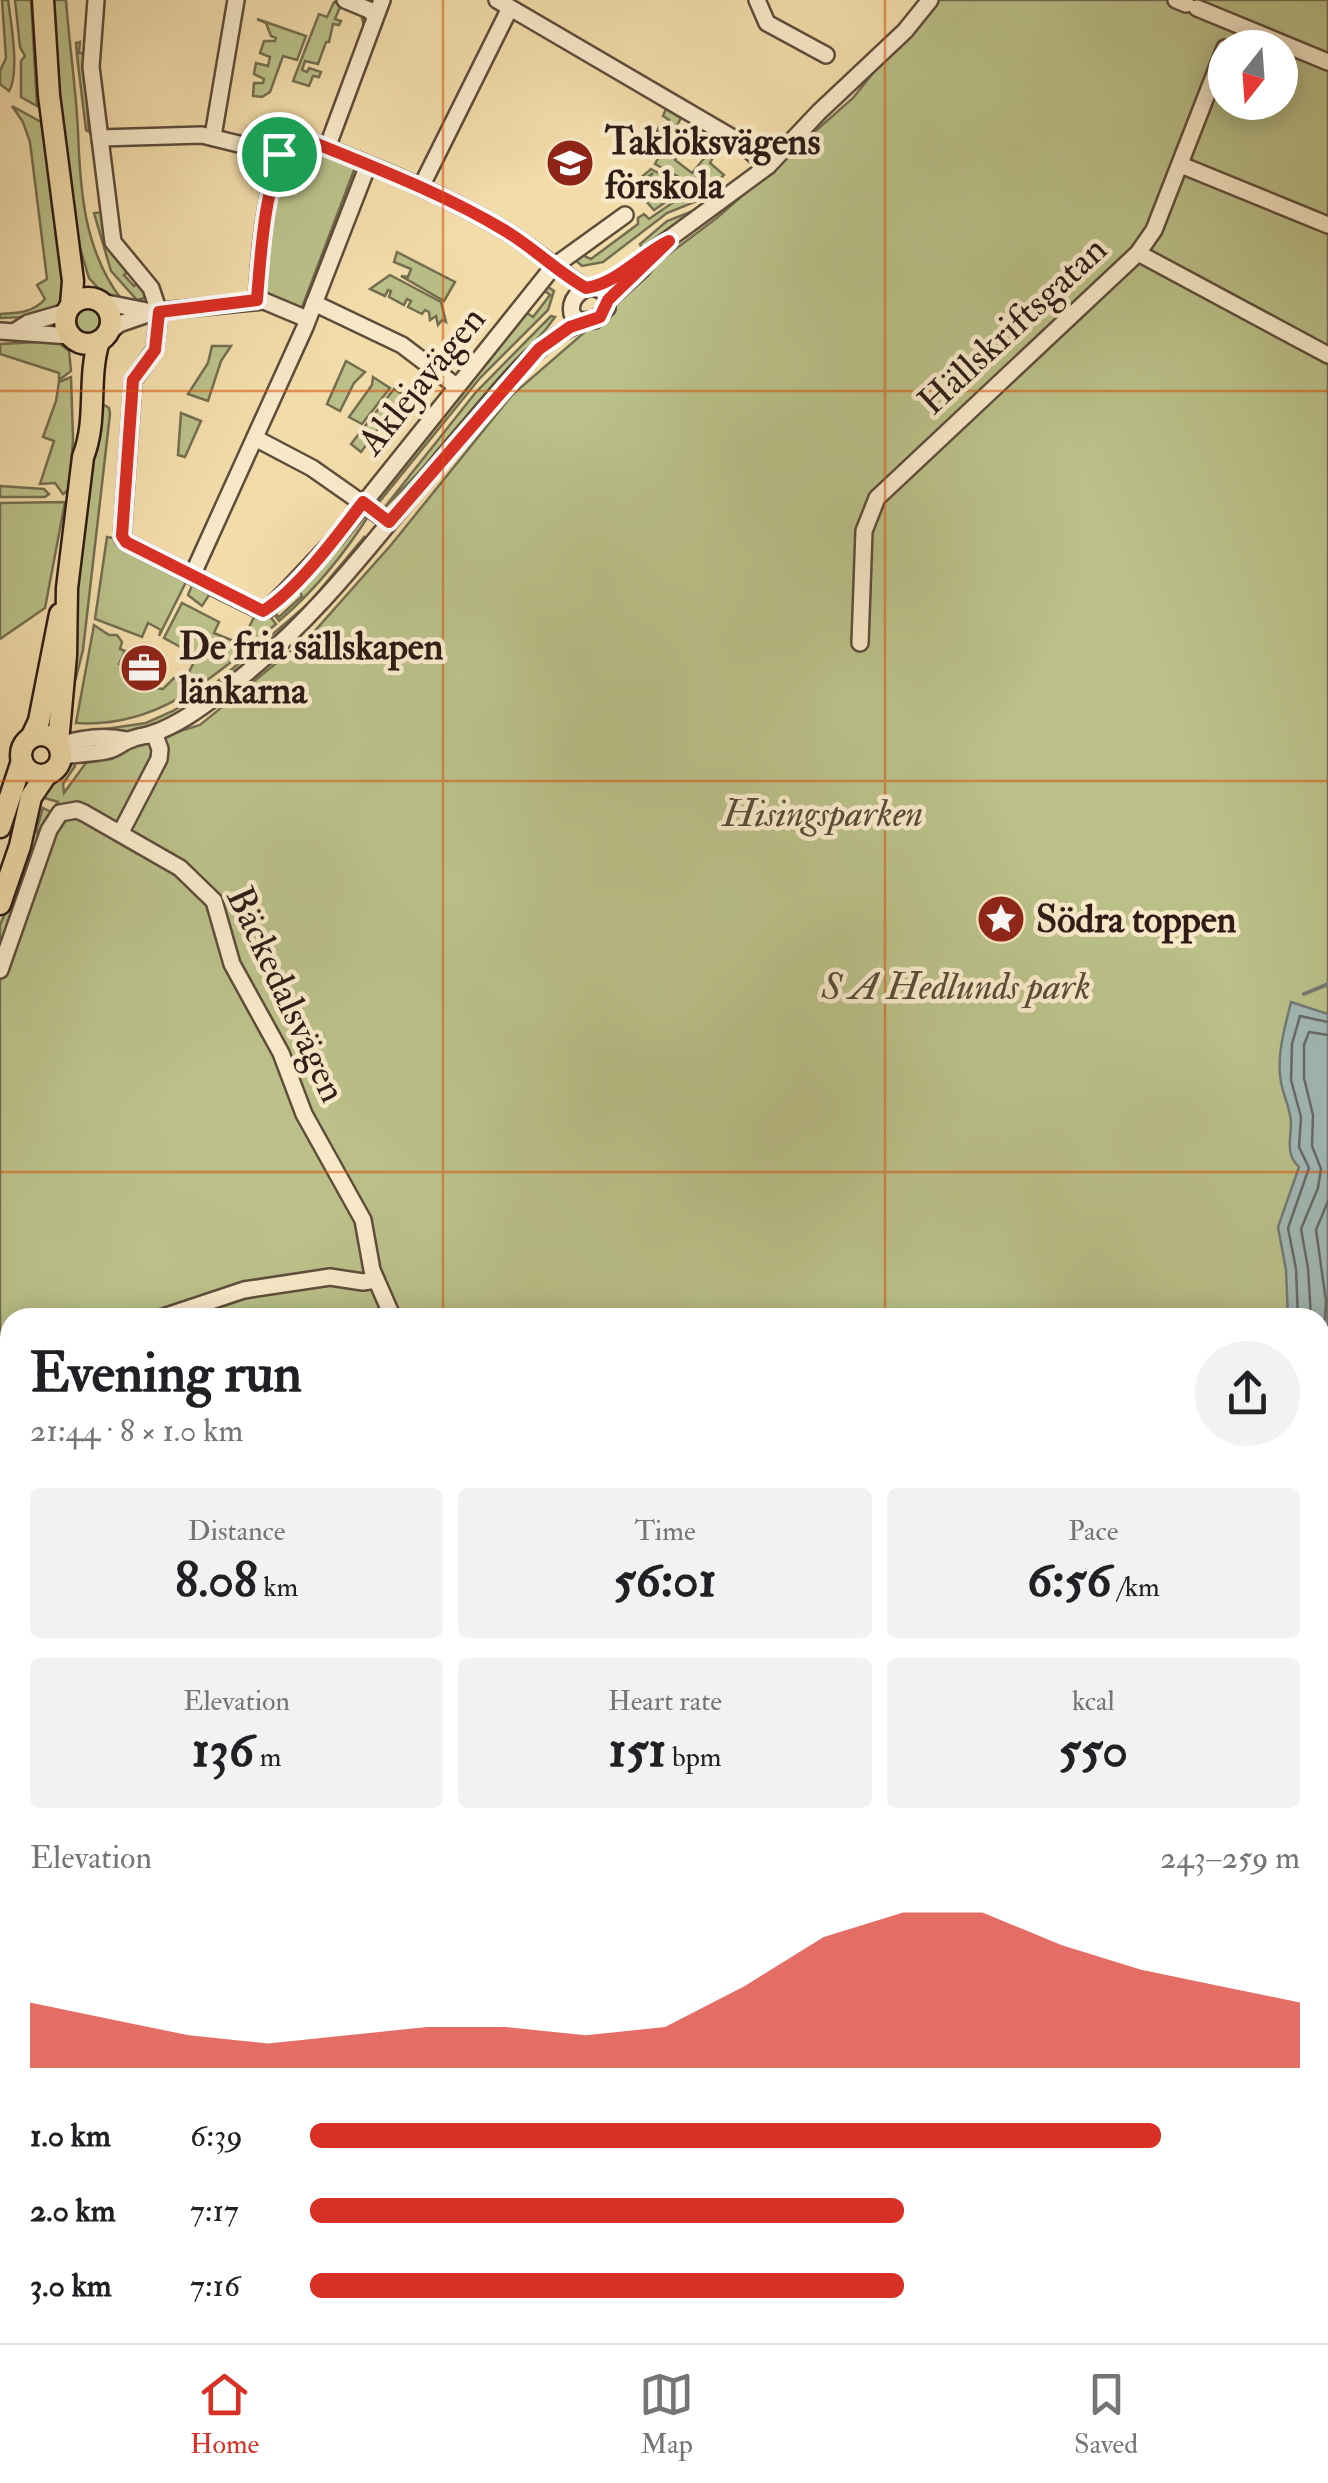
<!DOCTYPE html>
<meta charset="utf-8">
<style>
:root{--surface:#fff;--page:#f2f2f2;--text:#202124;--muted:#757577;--line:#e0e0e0;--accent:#d93025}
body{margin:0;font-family:"IM FELL Double Pica",serif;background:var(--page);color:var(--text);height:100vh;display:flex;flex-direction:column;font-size:38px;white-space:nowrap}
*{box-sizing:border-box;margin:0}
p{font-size:32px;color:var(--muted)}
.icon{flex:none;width:55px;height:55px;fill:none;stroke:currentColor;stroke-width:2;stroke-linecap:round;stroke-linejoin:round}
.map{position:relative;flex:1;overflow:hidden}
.drawer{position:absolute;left:0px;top:1308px;width:1330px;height:1038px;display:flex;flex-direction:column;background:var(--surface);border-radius:30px 30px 0 0;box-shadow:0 5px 25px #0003}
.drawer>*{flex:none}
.needle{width:65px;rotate:197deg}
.controls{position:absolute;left:1208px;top:30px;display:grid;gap:20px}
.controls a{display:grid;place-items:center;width:90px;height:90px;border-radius:50%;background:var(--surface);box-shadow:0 5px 25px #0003;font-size:50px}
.pin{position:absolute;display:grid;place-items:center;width:85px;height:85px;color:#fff;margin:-42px;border:5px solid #fff;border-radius:50%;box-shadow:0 2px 10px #0007}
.round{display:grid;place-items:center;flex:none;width:105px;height:105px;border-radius:52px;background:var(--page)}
.headline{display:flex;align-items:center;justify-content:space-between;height:170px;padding:0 30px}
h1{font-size:55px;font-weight:800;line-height:75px}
.figures{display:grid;grid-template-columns:repeat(3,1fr);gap:15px;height:170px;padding:10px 30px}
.figures div{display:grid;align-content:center;border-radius:10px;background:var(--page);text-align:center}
.figures b{font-size:50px;font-weight:800}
.figures small{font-size:28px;font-weight:400}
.figures p{font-size:28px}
.chart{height:280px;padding:20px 30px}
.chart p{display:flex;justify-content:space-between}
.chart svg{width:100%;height:180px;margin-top:10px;fill:var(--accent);opacity:.7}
ul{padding:0 30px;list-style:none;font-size:32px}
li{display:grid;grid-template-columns:160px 120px 1fr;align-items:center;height:75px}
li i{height:25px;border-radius:12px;background:var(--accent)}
.dock{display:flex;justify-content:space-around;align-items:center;height:140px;border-top:2px solid var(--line);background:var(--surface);font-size:28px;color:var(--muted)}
.dock a{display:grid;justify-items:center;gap:5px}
.dock .selected{color:var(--accent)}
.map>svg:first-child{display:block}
.green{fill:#bac088;stroke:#746e50;stroke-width:2.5;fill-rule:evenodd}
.water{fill:#a1b8b5;stroke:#737a76;stroke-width:2.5}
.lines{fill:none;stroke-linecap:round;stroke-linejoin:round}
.shore{stroke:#686a66;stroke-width:2.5}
.stream{stroke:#737a76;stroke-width:4}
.minor-casing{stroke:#5f4d3c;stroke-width:20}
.major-casing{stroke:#2e1d17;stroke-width:25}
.minor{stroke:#f7e8c8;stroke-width:15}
.major{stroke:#f2dcaa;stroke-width:20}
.route-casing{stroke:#fff;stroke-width:20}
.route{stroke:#d93025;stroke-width:12}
.grid{fill:none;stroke:#d5530d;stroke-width:2.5;stroke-opacity:0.55}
.labels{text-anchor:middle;stroke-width:9;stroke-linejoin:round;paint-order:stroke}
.poi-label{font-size:38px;font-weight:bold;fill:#2e1d17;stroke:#f7e8c8;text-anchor:start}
.street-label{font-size:38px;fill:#2e1d17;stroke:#f7e8c8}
.park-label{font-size:38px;font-style:italic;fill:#584e39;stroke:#f7e8c8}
</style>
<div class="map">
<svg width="1328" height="2343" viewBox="0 0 1328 2343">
<rect width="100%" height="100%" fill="#f2dcaa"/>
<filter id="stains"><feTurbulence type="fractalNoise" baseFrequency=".002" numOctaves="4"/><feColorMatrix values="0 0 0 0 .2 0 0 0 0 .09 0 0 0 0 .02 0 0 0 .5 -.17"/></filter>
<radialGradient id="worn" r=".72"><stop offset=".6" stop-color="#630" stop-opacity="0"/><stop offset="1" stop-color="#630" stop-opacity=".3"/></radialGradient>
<g class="green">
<path d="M 2,0 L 8,0 C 11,22 20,74 9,91 L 0,84 L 0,71 L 6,58 Z"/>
<path d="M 15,0 L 31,0 L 37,106 L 21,97 L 21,61 L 25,56 L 20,47 Z"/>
<path d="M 52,0 L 66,0 C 69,43 76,88 78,131 C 80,190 84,251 122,300 L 111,302 L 89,278 L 76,235 L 60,124 Z"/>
<path d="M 932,0 L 1328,0 L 1328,2343 L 0,2343 L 0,925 L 18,883 L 22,885 L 38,839 L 37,828 L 43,808 L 51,812 L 58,802 L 41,797 L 74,762 L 75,766 L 63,784 L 64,793 L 88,760 L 200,725 L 312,634 L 391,545 L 512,395 L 616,305 C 626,288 647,283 657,263 L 718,217 L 853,98 ZM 1225,48 L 1280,48 L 1280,102 L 1225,102 ZM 10,1318 L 1320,1318 L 1320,2335 L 10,2335 Z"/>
<path d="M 334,2 L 365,15 L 363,22 L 361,14 L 340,7 L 335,19 L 341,21 L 339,25 L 333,24 L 329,42 L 326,42 L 318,64 L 305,61 L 302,70 L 307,72 L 309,68 L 321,72 L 319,77 L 313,76 L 309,86 L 293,81 L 319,14 L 327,17 Z"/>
<path d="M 257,19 L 306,36 L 297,60 L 283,56 L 270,92 L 262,97 L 253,96 L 254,83 L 263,83 L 264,79 L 254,74 L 256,63 L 268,66 L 270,57 L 260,53 L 264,41 L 275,41 L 276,38 L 271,36 L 266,23 Z"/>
<path d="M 80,42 L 79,53 L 84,53 L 89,132 L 86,130 L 77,55 L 76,43 Z"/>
<path d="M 12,106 L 41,122 L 66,275 C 66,283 67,293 63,300 C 53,317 17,318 0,318 L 0,314 C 17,313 33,313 45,299 L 37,285 L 47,279 L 30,142 L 23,122 Z"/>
<path d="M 666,109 L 681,118 L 671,136 L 679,142 L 691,122 L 704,130 L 695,148 L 685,143 L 675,160 L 692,173 L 706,156 L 701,152 L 713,137 L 722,142 L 710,163 L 724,175 L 697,201 L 667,213 L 603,262 L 582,266 L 574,259 L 580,254 L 591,259 L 638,224 L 638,218 L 644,214 L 649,219 L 675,201 L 686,181 L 655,164 L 660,155 L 649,149 L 659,127 L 664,129 L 669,120 L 663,116 Z"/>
<path d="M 294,142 L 356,165 L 301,310 L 264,295 L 267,235 L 287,145 Z"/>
<path d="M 651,169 L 671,180 L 675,191 L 670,199 L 654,210 L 635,189 L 636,184 L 640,186 L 653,173 L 640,183 L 638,180 Z"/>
<path d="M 698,209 L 643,251 L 640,244 L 667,221 Z"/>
<path d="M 105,212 C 108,236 107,256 130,269 L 124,275 L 134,286 L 142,280 L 152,296 L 137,300 L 111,271 L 94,213 Z"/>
<path d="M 397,252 L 455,282 L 444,301 L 401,276 L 408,277 L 411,269 L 394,262 Z"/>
<path d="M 390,275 L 441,302 L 446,322 L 442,320 L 438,325 L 436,316 L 430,320 L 429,312 L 425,310 L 422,314 L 408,307 L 411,301 L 407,299 L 404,305 L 389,297 L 391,291 L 388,290 L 385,296 L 370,289 Z"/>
<path d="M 544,284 L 554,291 L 548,310 L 480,378 L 376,506 L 373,502 L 517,325 L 517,318 L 524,311 L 533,317 L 550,295 L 541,288 Z"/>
<circle cx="88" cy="320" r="15"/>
<path d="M 551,316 L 555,317 L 546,329 L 476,405 L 435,456 L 384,508 L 476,392 Z"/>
<path d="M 57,341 L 69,351 L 71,371 L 59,380 L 59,373 L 0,354 L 0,344 Z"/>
<path d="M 212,346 L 231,346 L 221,361 L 208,401 L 188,394 L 208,363 Z"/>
<path d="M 346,361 L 365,372 L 354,383 L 340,411 L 327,404 Z"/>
<path d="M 71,377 L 73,439 L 70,489 L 63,494 L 55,483 L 40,484 L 54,441 L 43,437 L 56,401 L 59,382 Z"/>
<path d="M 373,377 L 390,388 L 362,424 L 349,417 L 372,385 Z"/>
<path d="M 394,389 L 403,395 L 361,452 L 351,444 Z"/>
<path d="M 101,403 L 109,408 L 110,414 L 83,650 L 70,701 L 79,547 Z"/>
<path d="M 181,413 L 201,421 L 185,457 L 178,455 Z"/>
<path d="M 0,486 L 44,489 L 49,494 L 45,497 L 0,497 Z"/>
<path d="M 65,502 L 45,608 L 0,639 L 0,503 Z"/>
<path d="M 362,514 L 369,515 C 345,553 314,591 279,621 L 272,611 L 279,617 L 302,596 L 297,587 L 310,579 L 311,572 L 335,551 Z"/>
<path d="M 365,536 C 332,593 227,693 167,720 C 150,728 133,731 115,733 C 103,735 95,737 84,732 L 146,723 L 173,711 L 210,688 L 309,603 Z"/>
<path d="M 107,537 L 118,539 L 187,580 L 159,636 L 161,630 L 148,623 L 142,637 L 95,619 Z"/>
<path d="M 193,583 L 268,614 L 276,624 C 217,674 160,729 76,723 L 94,625 L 109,635 L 117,635 L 122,642 L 120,649 L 125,651 L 119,664 L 126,667 L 123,673 L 153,688 L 163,689 L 174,678 L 184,682 L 197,656 L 164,638 L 182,603 L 219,622 L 214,633 L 241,644 L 254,617 L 209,595 L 202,606 L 188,595 Z"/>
</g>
<g class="water">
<path d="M 1291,1002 L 1328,1014 L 1328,1769 L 1320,1778 L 1320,1318 L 1288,1317 L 1286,1270 L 1278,1227 L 1299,1167 C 1285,1154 1291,1139 1291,1122 C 1290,1107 1283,1095 1281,1082 C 1276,1057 1285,1026 1291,1002 Z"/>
<path d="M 1073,2335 L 1124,2335 L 1127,2343 L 1063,2343 Z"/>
</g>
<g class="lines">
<g class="shore">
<path d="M 1298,1318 L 1296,1269 L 1288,1228 L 1309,1168 L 1299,1147 L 1301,1117 L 1291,1080 L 1292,1044 L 1300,1016 L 1328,1022"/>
<path d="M 1311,1318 L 1308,1268 L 1301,1229 L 1318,1188 L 1321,1169 L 1312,1146 L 1313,1115 L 1304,1078 L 1304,1045 L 1309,1032 L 1328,1035"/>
<path d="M 1320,1336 L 1325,1320 L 1326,1301 L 1316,1230 L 1328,1201"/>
</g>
<path class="stream" d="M 1304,994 L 1328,984"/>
<g class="minor-casing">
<g id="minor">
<path d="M 96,0 L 91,67 L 113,242 L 151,288 L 159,312 L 155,349 L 133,381 L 122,537 L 126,542 L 260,610 L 268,609 L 285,592 L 336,538 L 553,267 L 625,215"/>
<path d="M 345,0 L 369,10 L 375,16"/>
<path d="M 497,0 L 738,141 L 768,166"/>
<path d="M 757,0 L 767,23 L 826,55"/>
<path d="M 1176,0 L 1186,4"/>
<path d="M 1197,8 L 1328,62"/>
<path d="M 213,136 L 236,0"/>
<path d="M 100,138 L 202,135 L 279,154"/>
<path d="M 327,148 L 382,0"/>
<path d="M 1181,165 L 1328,225"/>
<path d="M 421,187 L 510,8"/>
<path d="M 1138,253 L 1328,355"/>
<path d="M 592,287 L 606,292 L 607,308 L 595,320 L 579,321 L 572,314 C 569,300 579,290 592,287 Z"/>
<path d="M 596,287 L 613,280 L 768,166 L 819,112 L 905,31 L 930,0"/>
<path d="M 608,300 L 642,269"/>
<path d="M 257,301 C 260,250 266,182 287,137 L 297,136 C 367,164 439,191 504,230 C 533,247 557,271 586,288"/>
<path d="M 102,302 L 152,312 L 264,301 L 307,319"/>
<path d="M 314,303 L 402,345 L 456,386"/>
<path d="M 17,330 L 28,323 L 66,312"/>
<path d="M 0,331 L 70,336"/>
<path d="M 107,334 L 119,324 L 148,314"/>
<path d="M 255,438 L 312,468 L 389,522"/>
<path d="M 192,576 L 305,327 L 368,165"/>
<path d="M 860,643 L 864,531 L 877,498 L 1138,253 L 1154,230 L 1225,48"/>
<path d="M 60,745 C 82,738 104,735 127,740"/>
<path d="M 60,756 C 75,754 91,754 106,751 C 117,749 122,742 132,739 C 139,736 147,736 154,733 C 180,724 203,706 225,690 C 326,614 390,517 472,423 C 504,386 536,341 583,322"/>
<path d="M 121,832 L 159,759 L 160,749 L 154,733"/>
<path d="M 0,970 L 49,830 L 60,813 L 77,810 L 84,813 L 180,868 L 214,901 L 232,964 L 281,1053 L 304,1114 L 363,1220 L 372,1270 L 393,1318"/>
<path d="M 160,1318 L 244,1290 L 330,1277 L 363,1282 L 376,1280"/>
</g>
</g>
<g class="major-casing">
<g id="major">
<path d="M 43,0 L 49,95 L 73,281 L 71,305"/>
<circle cx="88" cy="321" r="23"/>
<circle cx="41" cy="755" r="20"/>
<path d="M 31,738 L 39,721 L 60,614"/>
<path d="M 58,742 L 66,655 L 67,588 L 83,457 C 98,419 87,379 99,341"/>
<path d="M 0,827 L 22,761"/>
<path d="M 0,904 L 20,846 L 31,797 L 46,775"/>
</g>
</g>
<use href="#minor" class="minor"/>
<use href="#major" class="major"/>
</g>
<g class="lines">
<g class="route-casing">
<path id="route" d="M 288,136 L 298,136 C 367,165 439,191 504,230 C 533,247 556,271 586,288 C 618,283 640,255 669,241 L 608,300 L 600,317 L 570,327 L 539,349 L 389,522 L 363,502 C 338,535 297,590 263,611 L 126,542 L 122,536 L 133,380 L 155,350 L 159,312 L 257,300 C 261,247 265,185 288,136 Z"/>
</g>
<use href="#route" class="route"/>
</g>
<path class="grid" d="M 443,0 L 443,1318M 885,0 L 885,1318M 0,391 L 1328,391M 0,781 L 1328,781M 0,1172 L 1328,1172M 0,1562 L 10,1562M 1320,1562 L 1328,1562M 0,1952 L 10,1952M 1320,1952 L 1328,1952M 443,2335 L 443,2343M 885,2335 L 885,2343"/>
<defs>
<g id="school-disc" transform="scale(2.5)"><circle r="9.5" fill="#8f2418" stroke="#f7e8c8"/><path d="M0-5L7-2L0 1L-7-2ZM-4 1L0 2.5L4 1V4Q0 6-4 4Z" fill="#fff"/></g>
<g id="office-disc" transform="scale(2.5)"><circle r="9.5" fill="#8f2418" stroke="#f7e8c8"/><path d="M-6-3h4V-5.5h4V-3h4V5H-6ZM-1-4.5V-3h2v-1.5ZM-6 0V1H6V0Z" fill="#fff"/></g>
<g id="sight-disc" transform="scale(2.5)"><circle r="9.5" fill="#8f2418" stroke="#f7e8c8"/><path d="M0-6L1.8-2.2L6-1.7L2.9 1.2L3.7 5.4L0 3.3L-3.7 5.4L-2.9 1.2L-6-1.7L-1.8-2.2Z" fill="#fff"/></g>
</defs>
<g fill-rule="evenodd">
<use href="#school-disc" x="570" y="163"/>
<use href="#office-disc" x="144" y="668"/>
<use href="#sight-disc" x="1001" y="919"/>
</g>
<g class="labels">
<g class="poi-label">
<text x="605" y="154">Taklöksvägens<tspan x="605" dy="44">förskola</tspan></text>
<text x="179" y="659">De fria sällskapen<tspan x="179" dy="44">länkarna</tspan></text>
<text x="1036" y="932">Södra toppen</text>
</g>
<g class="street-label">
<text transform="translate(1012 325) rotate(-43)" y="13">Hällskriftsgatan</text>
<text transform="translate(421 380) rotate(-51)" y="13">Aklejavägen</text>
<text transform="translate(287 994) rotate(65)" y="13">Bäckedalsvägen</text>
</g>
<g class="park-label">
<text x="823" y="826">Hisingsparken</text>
<text x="956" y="999">S A Hedlunds park</text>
</g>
</g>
<rect width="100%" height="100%" filter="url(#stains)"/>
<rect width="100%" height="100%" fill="url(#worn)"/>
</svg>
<div class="controls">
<a><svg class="needle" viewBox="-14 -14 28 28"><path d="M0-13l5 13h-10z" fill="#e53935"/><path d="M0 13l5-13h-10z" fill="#757577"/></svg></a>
</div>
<div class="pin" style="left:279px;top:154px;background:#1e9e55"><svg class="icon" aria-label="arrive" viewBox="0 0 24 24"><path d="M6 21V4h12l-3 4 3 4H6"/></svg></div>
<section class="drawer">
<div class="headline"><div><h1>Evening run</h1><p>21:44 · 8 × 1.0 km</p></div><a class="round"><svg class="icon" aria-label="share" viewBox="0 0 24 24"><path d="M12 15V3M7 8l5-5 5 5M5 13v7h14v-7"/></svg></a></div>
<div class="figures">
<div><p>Distance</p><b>8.08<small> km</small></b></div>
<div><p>Time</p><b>56:01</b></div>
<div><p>Pace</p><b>6:56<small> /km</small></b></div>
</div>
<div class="figures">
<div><p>Elevation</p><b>136<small> m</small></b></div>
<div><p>Heart rate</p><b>151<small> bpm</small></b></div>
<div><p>kcal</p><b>550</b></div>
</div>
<div class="chart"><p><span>Elevation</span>243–259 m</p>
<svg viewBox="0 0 160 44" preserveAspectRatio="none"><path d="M0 44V28L10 32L20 36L30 38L40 36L50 34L60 34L70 36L80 34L90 24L100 12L110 6L120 6L130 14L140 20L150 24L160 28V44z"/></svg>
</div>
<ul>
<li><b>1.0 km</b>6:39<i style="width:86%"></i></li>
<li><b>2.0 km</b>7:17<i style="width:60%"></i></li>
<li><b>3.0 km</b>7:16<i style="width:60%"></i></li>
</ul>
</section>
</div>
<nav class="dock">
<a class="selected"><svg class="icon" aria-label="home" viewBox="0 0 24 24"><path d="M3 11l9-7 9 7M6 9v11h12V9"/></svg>Home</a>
<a><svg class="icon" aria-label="map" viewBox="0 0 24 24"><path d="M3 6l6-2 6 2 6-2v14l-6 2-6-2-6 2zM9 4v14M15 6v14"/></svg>Map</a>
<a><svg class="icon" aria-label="saved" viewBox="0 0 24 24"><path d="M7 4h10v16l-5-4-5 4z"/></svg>Saved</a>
</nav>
